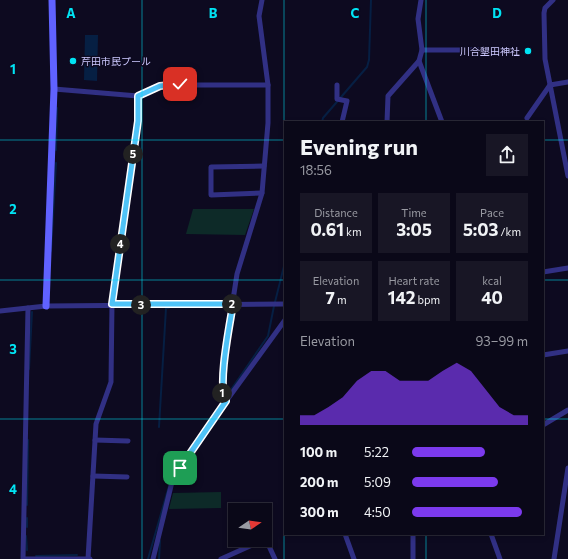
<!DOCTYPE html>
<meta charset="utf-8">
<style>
:root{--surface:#0a0818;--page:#181625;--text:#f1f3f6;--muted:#999aa2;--line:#2a2937;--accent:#7c3aed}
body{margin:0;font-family:Commissioner,"Noto Sans JP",sans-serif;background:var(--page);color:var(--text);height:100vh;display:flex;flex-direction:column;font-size:15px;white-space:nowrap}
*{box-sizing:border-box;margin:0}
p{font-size:13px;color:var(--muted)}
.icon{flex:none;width:22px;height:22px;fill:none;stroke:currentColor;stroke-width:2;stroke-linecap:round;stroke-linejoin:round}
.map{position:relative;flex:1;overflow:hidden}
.side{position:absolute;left:284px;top:121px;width:260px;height:414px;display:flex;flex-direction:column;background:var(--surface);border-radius:0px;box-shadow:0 2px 6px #0003,0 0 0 1px var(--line)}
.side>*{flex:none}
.needle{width:26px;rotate:77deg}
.controls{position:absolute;left:228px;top:503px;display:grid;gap:8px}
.controls a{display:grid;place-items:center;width:44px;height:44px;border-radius:0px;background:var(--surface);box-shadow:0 2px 6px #0003,0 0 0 1px var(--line);font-size:20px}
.pin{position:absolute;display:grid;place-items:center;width:34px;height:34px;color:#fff;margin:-17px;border-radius:8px;box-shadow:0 2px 6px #0006}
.km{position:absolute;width:20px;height:20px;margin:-10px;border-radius:50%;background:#222;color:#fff;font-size:11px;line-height:20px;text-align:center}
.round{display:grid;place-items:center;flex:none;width:42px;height:42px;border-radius:0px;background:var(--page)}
.head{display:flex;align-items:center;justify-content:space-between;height:68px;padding:0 16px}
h1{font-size:22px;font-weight:700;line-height:30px}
.figures{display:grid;grid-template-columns:repeat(3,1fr);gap:6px;height:68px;padding:4px 16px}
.figures div{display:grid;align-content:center;border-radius:0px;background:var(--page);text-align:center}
.figures b{font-size:17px;font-weight:700}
.figures small{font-size:11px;font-weight:400}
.figures p{font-size:11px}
.chart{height:112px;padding:8px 16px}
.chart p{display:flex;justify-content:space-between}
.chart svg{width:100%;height:72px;margin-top:4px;fill:var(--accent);opacity:.7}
ul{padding:0 16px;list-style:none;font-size:13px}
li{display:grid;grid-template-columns:64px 48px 1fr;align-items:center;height:30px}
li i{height:10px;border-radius:5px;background:var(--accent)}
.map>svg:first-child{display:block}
.grass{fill:#0d2a28}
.water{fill:#061f43}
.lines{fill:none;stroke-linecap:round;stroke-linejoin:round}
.stream{stroke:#061f43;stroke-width:2}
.street{stroke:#313084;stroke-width:5}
.secondary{stroke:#6062ff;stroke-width:7}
.route-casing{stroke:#fff;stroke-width:8}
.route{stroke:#4fc3f7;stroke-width:5}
.grid{fill:none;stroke:#00e4f4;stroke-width:1;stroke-opacity:0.55}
.poi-dot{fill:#00e4f4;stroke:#0d0a20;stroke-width:1.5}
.labels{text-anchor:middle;stroke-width:3;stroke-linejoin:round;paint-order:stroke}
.poi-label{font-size:10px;fill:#cdc9ff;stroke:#0d0a20;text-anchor:end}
.grid-label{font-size:13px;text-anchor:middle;font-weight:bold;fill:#00e4f4;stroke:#0d0a20;stroke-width:3;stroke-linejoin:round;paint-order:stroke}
</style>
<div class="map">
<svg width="568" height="559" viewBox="0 0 568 559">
<rect width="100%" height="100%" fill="#0d0a20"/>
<g class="grass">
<path d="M 193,209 L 254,209 L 245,235 L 186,234 Z"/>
<path d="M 221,492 L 221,508 L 169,509 L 173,493 Z"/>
</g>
<path class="water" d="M 85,35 L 98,35 L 97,81 L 84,80 Z"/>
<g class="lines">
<g class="stream">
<path d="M 322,122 L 323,118 L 367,67 L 369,60 L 371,0"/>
<path d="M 56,150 L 57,108"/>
<path d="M 51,251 L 56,163"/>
<path d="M 275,302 L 285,262"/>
<path d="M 206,307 L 225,307"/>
<path d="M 29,369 L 32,312"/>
<path d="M 228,394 L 268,336 L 274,306"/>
<path d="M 159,427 L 166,308 L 169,308"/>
<path d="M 170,481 L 179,465 L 205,427"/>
<path d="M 27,505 L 28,440"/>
<path d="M 27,527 L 27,518"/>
<path d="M 26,536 L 27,550"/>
<path d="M 36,556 L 77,555"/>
<path d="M 148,559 L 169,486"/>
<path d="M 159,559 L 160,541"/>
</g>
<g class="street">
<path d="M 553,0 L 545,8 L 544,13 L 545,59 L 568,176"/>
<path d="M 422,50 L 490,50"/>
<path d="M 419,61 L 442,122"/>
<path d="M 337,85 L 337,99 L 347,101 L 342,122"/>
<path d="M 54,89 L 138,96 L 138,121 L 112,304 L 111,382 L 96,424 L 88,559"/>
<path d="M 138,96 L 160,86 L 180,85 L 268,85"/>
<path d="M 527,118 L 550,85 L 568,82"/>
<path d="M 387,122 L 388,96 L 419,61 L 422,50 L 418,19 L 421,0"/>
<path d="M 262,193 L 211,195 L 211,167 L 264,166"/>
<path d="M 543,272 L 568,268"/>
<path d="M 0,311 L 46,306 L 285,304"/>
<path d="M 543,355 L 568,351"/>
<path d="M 226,401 L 222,395 L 226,345 L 237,274 L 262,193 L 268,123 L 268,85 L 259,16 L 262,0"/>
<path d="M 543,425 L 568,410"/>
<path d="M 95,440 L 128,441"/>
<path d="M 93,476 L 127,477"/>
<path d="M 345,534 L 354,559"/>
<path d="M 491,534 L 500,559"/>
<path d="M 265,539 L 268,538 L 268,544 L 275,559"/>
<path d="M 23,559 L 28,308"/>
<path d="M 25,559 L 90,559"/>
<path d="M 153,559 L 172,482 L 219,411 L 285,320"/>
<path d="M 221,559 L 263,540"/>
<path d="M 413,559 L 413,534"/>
<path d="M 554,559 L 568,468"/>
</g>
<path class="secondary" d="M 46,306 L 54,89 L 52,0"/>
</g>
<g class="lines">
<g class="route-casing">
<path id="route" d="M 180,84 L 160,86 L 138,96 L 138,121 L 112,304 L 233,304 C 230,324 217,386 226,401 L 180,468"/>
</g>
<use href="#route" class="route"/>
</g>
<path class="grid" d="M 142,0 L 142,559M 284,0 L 284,559M 426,0 L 426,122M 0,140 L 285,140M 543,140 L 568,140M 0,280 L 285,280M 543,280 L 568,280M 0,419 L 285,419M 543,419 L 568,419M 426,534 L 426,559"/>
<g class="poi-dot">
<circle cx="528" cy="51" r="4"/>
<circle cx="73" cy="61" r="4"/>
</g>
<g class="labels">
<g class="poi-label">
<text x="520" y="55">川合墾田神社</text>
<text x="81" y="65" text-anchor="start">芹田市民プール</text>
</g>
</g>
<g class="grid-label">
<text x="71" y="18">A</text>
<text x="213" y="18">B</text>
<text x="355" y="18">C</text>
<text x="497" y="18">D</text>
<text x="13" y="74">1</text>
<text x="13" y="214">2</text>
<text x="13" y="354">3</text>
<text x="13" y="494">4</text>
</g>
</svg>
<div class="controls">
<a><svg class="needle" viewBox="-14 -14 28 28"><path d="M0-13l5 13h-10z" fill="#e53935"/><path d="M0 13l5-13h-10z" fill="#999aa2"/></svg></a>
</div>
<div class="pin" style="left:180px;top:468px;background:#1e9e55"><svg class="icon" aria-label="arrive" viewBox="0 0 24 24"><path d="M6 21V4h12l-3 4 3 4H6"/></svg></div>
<div class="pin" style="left:180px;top:84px;background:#d93025"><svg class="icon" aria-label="check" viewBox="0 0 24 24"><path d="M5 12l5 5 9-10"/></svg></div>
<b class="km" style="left:222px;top:393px">1</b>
<b class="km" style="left:232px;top:304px">2</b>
<b class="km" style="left:141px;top:305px">3</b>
<b class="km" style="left:120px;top:244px">4</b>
<b class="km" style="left:133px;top:154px">5</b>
<section class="side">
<div class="head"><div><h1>Evening run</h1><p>18:56</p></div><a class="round"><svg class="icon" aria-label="share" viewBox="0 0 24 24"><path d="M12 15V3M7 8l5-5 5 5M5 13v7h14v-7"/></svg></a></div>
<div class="figures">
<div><p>Distance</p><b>0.61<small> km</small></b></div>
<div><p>Time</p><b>3:05</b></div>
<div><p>Pace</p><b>5:03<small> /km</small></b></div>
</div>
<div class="figures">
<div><p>Elevation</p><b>7<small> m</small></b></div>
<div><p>Heart rate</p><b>142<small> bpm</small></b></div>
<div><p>kcal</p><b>40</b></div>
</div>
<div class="chart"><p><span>Elevation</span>93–99 m</p>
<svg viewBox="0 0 160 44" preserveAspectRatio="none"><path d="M0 44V38L10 38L20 33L30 27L40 17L50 11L60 11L70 17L80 17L90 17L100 11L110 6L120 11L130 22L140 33L150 38L160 38V44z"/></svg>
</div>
<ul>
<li><b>100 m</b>5:22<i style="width:63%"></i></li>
<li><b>200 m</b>5:09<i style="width:74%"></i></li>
<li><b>300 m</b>4:50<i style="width:95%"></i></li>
</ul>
</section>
</div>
